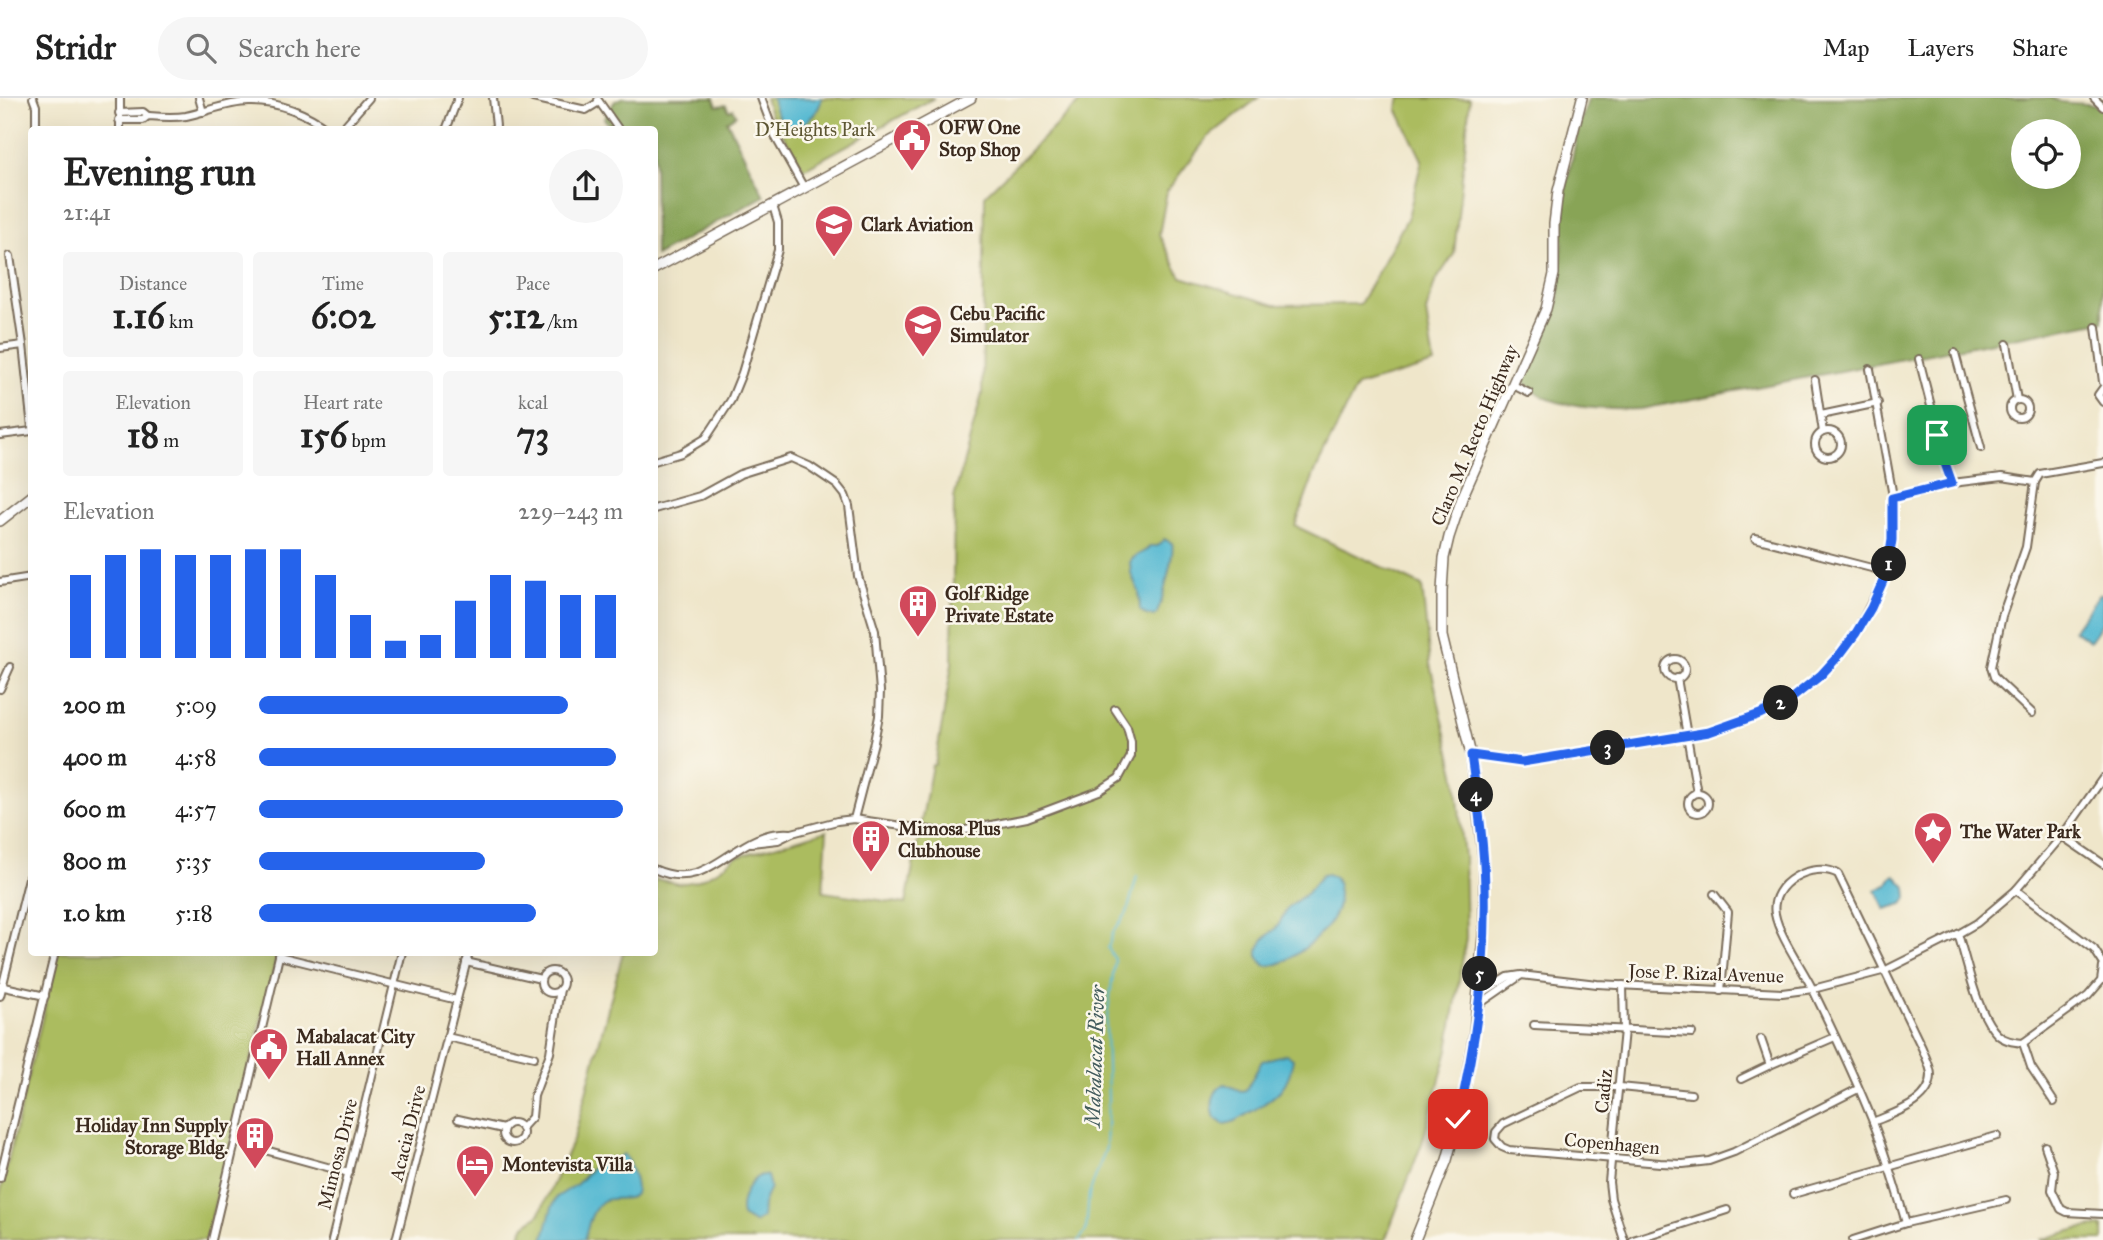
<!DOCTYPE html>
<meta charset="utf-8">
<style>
:root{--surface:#fff;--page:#f6f6f6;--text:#222;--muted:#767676;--line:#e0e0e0;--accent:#2563eb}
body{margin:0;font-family:"IM FELL Great Primer",serif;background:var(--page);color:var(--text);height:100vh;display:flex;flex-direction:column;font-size:26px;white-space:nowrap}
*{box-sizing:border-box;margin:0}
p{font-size:23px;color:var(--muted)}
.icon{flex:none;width:38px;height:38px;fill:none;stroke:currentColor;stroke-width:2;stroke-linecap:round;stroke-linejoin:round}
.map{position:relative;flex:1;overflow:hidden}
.panel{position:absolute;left:28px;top:28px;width:630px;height:830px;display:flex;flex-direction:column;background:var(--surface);border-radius:7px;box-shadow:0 7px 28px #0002}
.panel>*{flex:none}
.tools{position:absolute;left:2011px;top:21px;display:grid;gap:14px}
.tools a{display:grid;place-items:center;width:70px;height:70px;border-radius:50%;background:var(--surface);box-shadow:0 7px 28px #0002;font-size:35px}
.pin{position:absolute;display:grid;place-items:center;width:60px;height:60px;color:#fff;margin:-30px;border-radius:14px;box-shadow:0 4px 10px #0006}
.km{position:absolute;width:35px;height:35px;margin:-18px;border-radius:50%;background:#222;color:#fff;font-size:19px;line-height:35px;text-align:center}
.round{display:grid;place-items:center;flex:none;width:74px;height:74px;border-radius:37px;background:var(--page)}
.headline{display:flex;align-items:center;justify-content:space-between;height:119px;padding:0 35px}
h1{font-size:38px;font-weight:700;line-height:52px}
.figures{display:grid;grid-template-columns:repeat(3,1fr);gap:10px;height:119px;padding:7px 35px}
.figures div{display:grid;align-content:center;border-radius:7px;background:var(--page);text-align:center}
.figures b{font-size:35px;font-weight:700}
.figures small{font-size:19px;font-weight:400}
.figures p{font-size:19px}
.chart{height:196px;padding:14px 35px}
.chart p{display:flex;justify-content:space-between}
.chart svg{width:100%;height:126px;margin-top:7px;stroke:var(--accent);stroke-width:6}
ul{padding:0 35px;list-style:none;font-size:23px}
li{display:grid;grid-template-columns:112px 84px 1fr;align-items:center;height:52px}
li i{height:18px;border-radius:9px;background:var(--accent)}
header{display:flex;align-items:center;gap:42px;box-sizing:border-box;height:98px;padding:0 35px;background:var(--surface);border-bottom:2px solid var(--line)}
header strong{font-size:33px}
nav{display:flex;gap:38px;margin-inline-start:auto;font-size:24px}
.search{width:490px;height:63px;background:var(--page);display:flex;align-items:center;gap:18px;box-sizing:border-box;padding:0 24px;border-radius:38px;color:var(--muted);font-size:26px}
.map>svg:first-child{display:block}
.green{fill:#abbc5f;stroke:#73733e;stroke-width:2}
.forest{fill:#88a456;stroke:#62673a;stroke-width:2;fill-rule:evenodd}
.water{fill:#53b8d1;stroke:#477178;stroke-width:2}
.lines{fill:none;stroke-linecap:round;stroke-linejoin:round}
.stream{stroke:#53b8d1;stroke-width:2}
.street-casing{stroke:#7a6c5a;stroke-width:10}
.secondary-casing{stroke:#7a6c5a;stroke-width:12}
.street{stroke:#fff;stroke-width:6}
.secondary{stroke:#fff;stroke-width:9}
.route-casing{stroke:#fff;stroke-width:14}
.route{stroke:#2563eb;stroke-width:9}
.labels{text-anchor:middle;stroke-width:5;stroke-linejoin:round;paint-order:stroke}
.poi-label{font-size:19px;font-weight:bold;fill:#3b2a1e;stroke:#fbf7ec;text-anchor:start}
.park-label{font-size:19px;fill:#5d5632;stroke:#fbf7ec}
.street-label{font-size:19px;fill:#3b2a1e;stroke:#fbf7ec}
.water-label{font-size:21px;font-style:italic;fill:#435c5d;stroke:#fbf7ec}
</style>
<header>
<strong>Stridr</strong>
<div class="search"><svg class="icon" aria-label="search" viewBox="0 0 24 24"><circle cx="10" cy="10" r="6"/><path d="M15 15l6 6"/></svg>Search here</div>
<nav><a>Map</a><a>Layers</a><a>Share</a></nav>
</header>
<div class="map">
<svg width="2103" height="1142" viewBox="0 0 2103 1142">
<rect width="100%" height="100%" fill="#fbf7ec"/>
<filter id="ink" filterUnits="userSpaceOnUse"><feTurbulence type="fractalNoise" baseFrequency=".0143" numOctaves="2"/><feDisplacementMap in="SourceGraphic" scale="14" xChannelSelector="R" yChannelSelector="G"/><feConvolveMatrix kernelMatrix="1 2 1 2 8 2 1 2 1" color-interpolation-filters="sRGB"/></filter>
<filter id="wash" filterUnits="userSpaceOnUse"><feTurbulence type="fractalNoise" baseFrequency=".00686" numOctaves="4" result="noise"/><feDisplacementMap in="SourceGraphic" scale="28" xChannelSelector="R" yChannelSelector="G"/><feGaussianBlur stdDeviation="1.57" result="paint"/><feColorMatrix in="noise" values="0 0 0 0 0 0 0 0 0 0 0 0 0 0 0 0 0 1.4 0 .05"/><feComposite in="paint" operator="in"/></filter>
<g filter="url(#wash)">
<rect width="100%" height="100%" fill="#efe6ca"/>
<g class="green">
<path d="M 765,0 L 934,0 L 804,71 L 770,16 Z"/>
<path d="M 1084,0 L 1258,0 L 1208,39 L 1167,93 L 1159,137 L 1181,179 L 1275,207 L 1360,206 L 1408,119 L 1422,62 L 1397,11 L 1400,0 L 1470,1 L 1454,156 L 1435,184 L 1426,214 L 1434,266 L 1357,288 L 1315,374 L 1295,428 L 1422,488 L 1430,566 L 1456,680 L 1464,759 L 1466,840 L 1448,952 L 1422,1045 L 1385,1142 L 518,1142 L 525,1127 L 539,1117 L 574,1040 L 623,854 L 654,854 L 655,781 L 679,786 L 697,783 L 717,773 L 735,759 L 827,733 L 823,794 L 906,806 L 932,667 L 935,667 L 952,566 L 954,400 L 982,296 L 985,97 Z"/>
<path d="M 58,854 L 278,854 L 206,1142 L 0,1142 L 0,1097 Z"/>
<path d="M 2103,1128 L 2103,1142 L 2040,1142 L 2078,1131 Z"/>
</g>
<g class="forest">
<path d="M 622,0 L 714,0 L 717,8 L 726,7 L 729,13 L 733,11 L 736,17 L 727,23 L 764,98 L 655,158 L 654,32 L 611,31 L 604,20 L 615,3 Z"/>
<path d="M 1589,0 L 2050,0 C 2068,10 2087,0 2103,12 L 2103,223 L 1641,311 C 1611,312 1542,312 1524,283 L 1551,225 L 1559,201 L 1566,90 L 1579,28 ZM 2023,33 L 2068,33 L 2068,79 L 2023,79 Z"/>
</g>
<g class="water">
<path d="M 772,0 L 822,0 C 819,15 809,24 794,30 C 779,27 775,14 772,0 Z"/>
<path d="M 1164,441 L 1172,445 C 1175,453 1161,511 1155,518 L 1146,517 L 1140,512 L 1139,494 L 1131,476 L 1130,464 C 1135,455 1145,456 1150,448 L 1158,448 Z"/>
<path d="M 2100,495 L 2103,497 L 2103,524 L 2090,543 L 2074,532 Z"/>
<path d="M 1328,776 L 1335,780 C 1340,790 1340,802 1336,813 C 1329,833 1286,872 1264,867 L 1258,858 L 1258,852 L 1264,841 L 1278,828 L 1288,809 L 1306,796 L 1322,777 Z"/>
<path d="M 1895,777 L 1906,789 L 1907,800 L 1903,806 L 1885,811 L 1876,792 L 1887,787 L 1892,779 Z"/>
<path d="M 1286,956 L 1293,961 C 1290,988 1276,999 1254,1012 C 1243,1018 1237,1025 1223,1026 L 1215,1020 C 1210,1007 1212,992 1225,986 L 1241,993 L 1246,992 L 1262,963 Z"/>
<path d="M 623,1056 C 629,1061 639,1089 635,1096 C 629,1104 611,1098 603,1103 C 591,1111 588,1129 584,1142 L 543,1142 L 552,1109 L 557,1099 L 577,1086 L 599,1063 L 609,1060 L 616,1061 Z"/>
<path d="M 761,1077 L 767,1078 L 770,1089 L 763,1106 L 762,1120 L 754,1125 L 742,1118 C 738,1104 748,1083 761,1077 Z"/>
</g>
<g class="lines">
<path class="stream" d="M 1079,1142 L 1086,1133 L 1089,1096 L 1106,1050 L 1108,1002 L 1106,927 L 1115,862 L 1108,850 L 1113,834 L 1127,815 L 1137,778"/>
</g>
</g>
<g filter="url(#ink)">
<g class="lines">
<g class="street-casing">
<g id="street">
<path d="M 33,0 L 36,8 L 36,32"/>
<path d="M 120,0 L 120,32"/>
<path d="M 199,0 L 203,14"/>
<path d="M 533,0 L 586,12 L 599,4"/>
<path d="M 761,0 L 776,40 L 804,90"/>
<path d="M 2094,0 L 2103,9"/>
<path d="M 598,2 L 619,32"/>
<path d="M 119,15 L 143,14 L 148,18"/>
<path d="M 119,22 L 143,22 L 148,18 C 161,19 173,20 186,18 C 206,14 228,4 249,4 C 277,3 307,15 329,32"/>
<path d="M 341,32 L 369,0"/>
<path d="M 446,32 L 458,0"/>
<path d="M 493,32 L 496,28 L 493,0"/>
<path d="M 10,158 L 23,247 L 32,330"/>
<path d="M 2096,229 L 2103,284"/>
<path d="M 2007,246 L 2017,302"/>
<path d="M 0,250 L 23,247"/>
<path d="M 1955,255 L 1981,350"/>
<path d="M 1919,261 L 1933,316"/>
<path d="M 1815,282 L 1823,334"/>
<path d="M 1513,287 L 1529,295"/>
<path d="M 2103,290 L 2098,297 L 2103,304"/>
<circle cx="2019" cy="311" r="9"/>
<circle cx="1934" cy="327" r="11"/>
<path d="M 1821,317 L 1878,305"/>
<circle cx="1828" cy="346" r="13"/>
<path d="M 0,337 L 32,333"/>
<path d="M 1935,337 L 1952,385"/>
<path d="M 654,363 L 681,355 L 706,340 L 731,302 L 742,275 L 778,152 L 778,124 L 773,108"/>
<path d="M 1892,400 L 1952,385 L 2002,379 L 2035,384"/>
<path d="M 654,411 L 700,398 L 740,376 L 791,360 L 809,368 L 837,387 L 845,397 L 849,408 L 858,478 L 875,533 L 880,593 L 879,618 L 874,644 L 854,721"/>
<path d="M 1755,440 L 1887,474"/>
<path d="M 0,484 L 32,479"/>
<circle cx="1675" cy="571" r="10"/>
<path d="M 1677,580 L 1697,695"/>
<path d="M 0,591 L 10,569"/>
<path d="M 2032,615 L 1994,579 L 1991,569 L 2002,518 L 2026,449 L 2035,384 L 2040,376 L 2103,365"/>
<path d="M 1471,657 L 1522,664 L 1709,634 L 1760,616 L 1792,600 L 1821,577 L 1856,535 L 1887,474 L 1892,442 L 1892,393 L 1870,271"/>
<circle cx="1698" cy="705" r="10"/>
<path d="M 2062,738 L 2103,766"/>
<path d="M 751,745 L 778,742 L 792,735 L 837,723 L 854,721 L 950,735 L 1027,720 L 1099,693 L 1119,680 L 1131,658 L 1131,644 L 1127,629 L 1115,611"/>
<path d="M 654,771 C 712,798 734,730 791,735"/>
<path d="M 2016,792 L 2094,851 L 2103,865"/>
<path d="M 1714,796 L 1728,814 L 1721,893"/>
<path d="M 1958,836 C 1967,864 1977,916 1997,936 C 2004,943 2014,944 2023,945 L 2088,898 L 2101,883 L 2103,869"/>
<path d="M 279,858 L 457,902"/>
<path d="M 466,864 L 541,881"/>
<circle cx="552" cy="884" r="11"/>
<path d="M 1623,887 L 1624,932 L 1609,1084 L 1611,1101 L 1624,1142"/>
<path d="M 0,888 L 45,898"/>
<path d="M 0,898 L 32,768"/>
<path d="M 1478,898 L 1508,879 L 1521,877 L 1597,886 L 1782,895 L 1813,891 L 1886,872 L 1958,836 L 1977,825 L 2016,792 L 2062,738 L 2103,680"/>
<path d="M 1478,907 L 1520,878"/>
<path d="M 1534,927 L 1692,935"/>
<path d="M 447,939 L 534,959"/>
<path d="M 1761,941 L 1770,967 L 1835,939"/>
<path d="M 2023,945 L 2031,969 L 2054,1004"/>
<path d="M 1741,981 L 1770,967"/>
<path d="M 1691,996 L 1620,989 L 1581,989 L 1503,1026 L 1496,1034 L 1495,1041 L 1502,1049 L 1509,1052 L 1660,1065 L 1683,1066 L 1709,1063 L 1734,1054 L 1858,991"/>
<path d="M 458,1021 L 503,1031"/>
<path d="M 1873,1024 C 1893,1015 1931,1005 1931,977 C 1931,969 1925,958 1922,950 L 1838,776 C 1813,762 1769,785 1775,816 C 1779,838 1803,871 1813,892 C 1834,935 1855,979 1873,1024 C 1886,1057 1896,1091 1906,1125"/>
<circle cx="513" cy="1035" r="10"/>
<path d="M 522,1030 L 532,1019 L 534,998 L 550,955 L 560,891"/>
<path d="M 236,1044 L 349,1075"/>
<path d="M 2045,1048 L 2054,1074 L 2052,1092 L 2061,1111 L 2067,1114 L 2103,1116"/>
<path d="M 0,1080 L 55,854"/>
<path d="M 1793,1096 L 1997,1038"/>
<path d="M 212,1142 L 280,854"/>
<path d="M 332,1142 L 402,854"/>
<path d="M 396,1142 L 469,854"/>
<path d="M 1633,1142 L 1727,1112"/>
<path d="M 1853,1142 L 1906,1125 L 2006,1102"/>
</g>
</g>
<g class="secondary-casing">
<g id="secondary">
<path d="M 654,171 L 971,0"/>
<path d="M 0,423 L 32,398"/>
<path d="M 1415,1142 L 1447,1062 L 1463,1002 L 1474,936 L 1484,828 L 1484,766 L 1471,657 L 1442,538 L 1442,493 L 1444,460 L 1449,439 L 1462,400 L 1546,211 L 1554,176 L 1554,126 L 1558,93 L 1582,0"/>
</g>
</g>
<use href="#street" class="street"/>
<use href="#secondary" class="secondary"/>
</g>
</g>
<g class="lines" filter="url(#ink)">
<g class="route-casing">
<path id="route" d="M 1458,1021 C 1475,948 1487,864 1485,789 C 1484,745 1477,700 1471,657 L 1522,664 L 1709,634 L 1760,616 L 1792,600 L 1821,577 L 1841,555 L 1856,535 L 1871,510 L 1887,474 L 1892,442 L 1892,400 L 1952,385 L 1935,337 L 1937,337"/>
</g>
<use href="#route" class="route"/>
</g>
<defs>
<g id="civic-pin" transform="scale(2.0125)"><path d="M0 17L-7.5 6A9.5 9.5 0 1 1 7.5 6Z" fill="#d1495b" stroke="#fbf7ec"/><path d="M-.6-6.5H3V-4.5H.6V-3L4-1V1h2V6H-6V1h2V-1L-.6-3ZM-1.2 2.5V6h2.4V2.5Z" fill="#fff"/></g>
<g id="school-pin" transform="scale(2.0125)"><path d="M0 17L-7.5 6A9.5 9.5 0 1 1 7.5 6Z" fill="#d1495b" stroke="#fbf7ec"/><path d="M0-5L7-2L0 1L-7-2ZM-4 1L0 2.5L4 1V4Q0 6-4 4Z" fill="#fff"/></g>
<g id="building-pin" transform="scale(2.0125)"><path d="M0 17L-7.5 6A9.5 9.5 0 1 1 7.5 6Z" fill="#d1495b" stroke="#fbf7ec"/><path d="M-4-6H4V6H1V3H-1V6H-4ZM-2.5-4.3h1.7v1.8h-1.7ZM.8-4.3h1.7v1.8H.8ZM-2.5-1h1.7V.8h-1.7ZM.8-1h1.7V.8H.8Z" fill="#fff"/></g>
<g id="sight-pin" transform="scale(2.0125)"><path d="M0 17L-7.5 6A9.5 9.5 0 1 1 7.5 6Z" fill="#d1495b" stroke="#fbf7ec"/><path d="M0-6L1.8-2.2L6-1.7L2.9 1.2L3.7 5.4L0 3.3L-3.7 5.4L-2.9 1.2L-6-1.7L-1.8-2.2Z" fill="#fff"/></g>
<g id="hotel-pin" transform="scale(2.0125)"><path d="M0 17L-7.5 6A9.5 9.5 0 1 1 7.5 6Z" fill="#d1495b" stroke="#fbf7ec"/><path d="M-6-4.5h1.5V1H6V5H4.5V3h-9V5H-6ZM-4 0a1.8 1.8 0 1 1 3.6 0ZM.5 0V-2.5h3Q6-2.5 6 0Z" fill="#fff"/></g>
</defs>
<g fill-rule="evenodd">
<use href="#civic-pin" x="912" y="40"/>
<use href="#school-pin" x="834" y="126"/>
<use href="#school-pin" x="923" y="226"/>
<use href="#building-pin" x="918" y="506"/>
<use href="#sight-pin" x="1933" y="733"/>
<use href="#building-pin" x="871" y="741"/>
<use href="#civic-pin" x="269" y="949"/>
<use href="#building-pin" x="255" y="1038"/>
<use href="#hotel-pin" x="475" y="1066"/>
</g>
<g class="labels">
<g class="poi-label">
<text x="939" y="36">OFW One<tspan x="939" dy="22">Stop Shop</tspan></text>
<text x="861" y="133">Clark Aviation</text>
<text x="950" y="222">Cebu Pacific<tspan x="950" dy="22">Simulator</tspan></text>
<text x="945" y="502">Golf Ridge<tspan x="945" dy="22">Private Estate</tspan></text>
<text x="898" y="737">Mimosa Plus<tspan x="898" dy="22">Clubhouse</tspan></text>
<text x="1960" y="740">The Water Park</text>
<text x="296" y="945">Mabalacat City<tspan x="296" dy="22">Hall Annex</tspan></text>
<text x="228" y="1034" text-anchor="end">Holiday Inn Supply<tspan x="228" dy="22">Storage Bldg.</tspan></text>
<text x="502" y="1073">Montevista Villa</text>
</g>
<g class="park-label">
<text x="815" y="38">D'Heights Park</text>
</g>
<g class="street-label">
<text transform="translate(1474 337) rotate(-67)" y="7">Claro M. Recto Highway</text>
<text transform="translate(1706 875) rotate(2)" y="7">Jose P. Rizal Avenue</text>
<text transform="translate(1603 993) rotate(-84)" y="7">Cadiz</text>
<text transform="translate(407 1035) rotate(-76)" y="7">Acacia Drive</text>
<text transform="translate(1612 1045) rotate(5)" y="7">Copenhagen</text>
<text transform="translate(337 1056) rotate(-76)" y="7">Mimosa Drive</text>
</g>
<g class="water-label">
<text transform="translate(1095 958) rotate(-88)" y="7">Mabalacat River</text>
</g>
</g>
</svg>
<div class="tools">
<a><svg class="icon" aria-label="locate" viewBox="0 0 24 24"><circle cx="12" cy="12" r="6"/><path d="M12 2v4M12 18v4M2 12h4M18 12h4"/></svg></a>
</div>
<div class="pin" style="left:1937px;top:337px;background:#1e9e55"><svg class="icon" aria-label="arrive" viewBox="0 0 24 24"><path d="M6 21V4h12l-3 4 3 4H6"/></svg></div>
<div class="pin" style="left:1458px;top:1021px;background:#d93025"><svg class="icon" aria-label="check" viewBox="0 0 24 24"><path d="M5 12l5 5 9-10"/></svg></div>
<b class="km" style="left:1889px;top:466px">1</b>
<b class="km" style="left:1781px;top:605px">2</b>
<b class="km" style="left:1608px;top:650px">3</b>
<b class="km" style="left:1476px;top:697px">4</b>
<b class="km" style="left:1480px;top:876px">5</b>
<section class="panel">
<div class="headline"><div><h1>Evening run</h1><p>21:41</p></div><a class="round"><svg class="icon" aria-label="share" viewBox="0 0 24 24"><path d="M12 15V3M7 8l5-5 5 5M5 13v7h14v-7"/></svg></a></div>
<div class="figures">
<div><p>Distance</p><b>1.16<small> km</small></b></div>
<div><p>Time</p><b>6:02</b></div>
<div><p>Pace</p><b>5:12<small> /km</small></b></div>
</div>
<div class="figures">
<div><p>Elevation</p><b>18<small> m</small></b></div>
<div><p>Heart rate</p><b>156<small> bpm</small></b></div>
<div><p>kcal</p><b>73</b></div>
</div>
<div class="chart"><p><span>Elevation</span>229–243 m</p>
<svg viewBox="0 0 160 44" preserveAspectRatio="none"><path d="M5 44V15M15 44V8M25 44V6M35 44V8M45 44V8M55 44V6M65 44V6M75 44V15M85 44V29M95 44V38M105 44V36M115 44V24M125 44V15M135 44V17M145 44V22M155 44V22"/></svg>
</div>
<ul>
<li><b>200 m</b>5:09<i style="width:85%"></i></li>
<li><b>400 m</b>4:58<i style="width:98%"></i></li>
<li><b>600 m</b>4:57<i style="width:100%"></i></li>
<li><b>800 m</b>5:35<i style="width:62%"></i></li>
<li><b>1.0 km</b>5:18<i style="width:76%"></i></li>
</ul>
</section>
</div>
